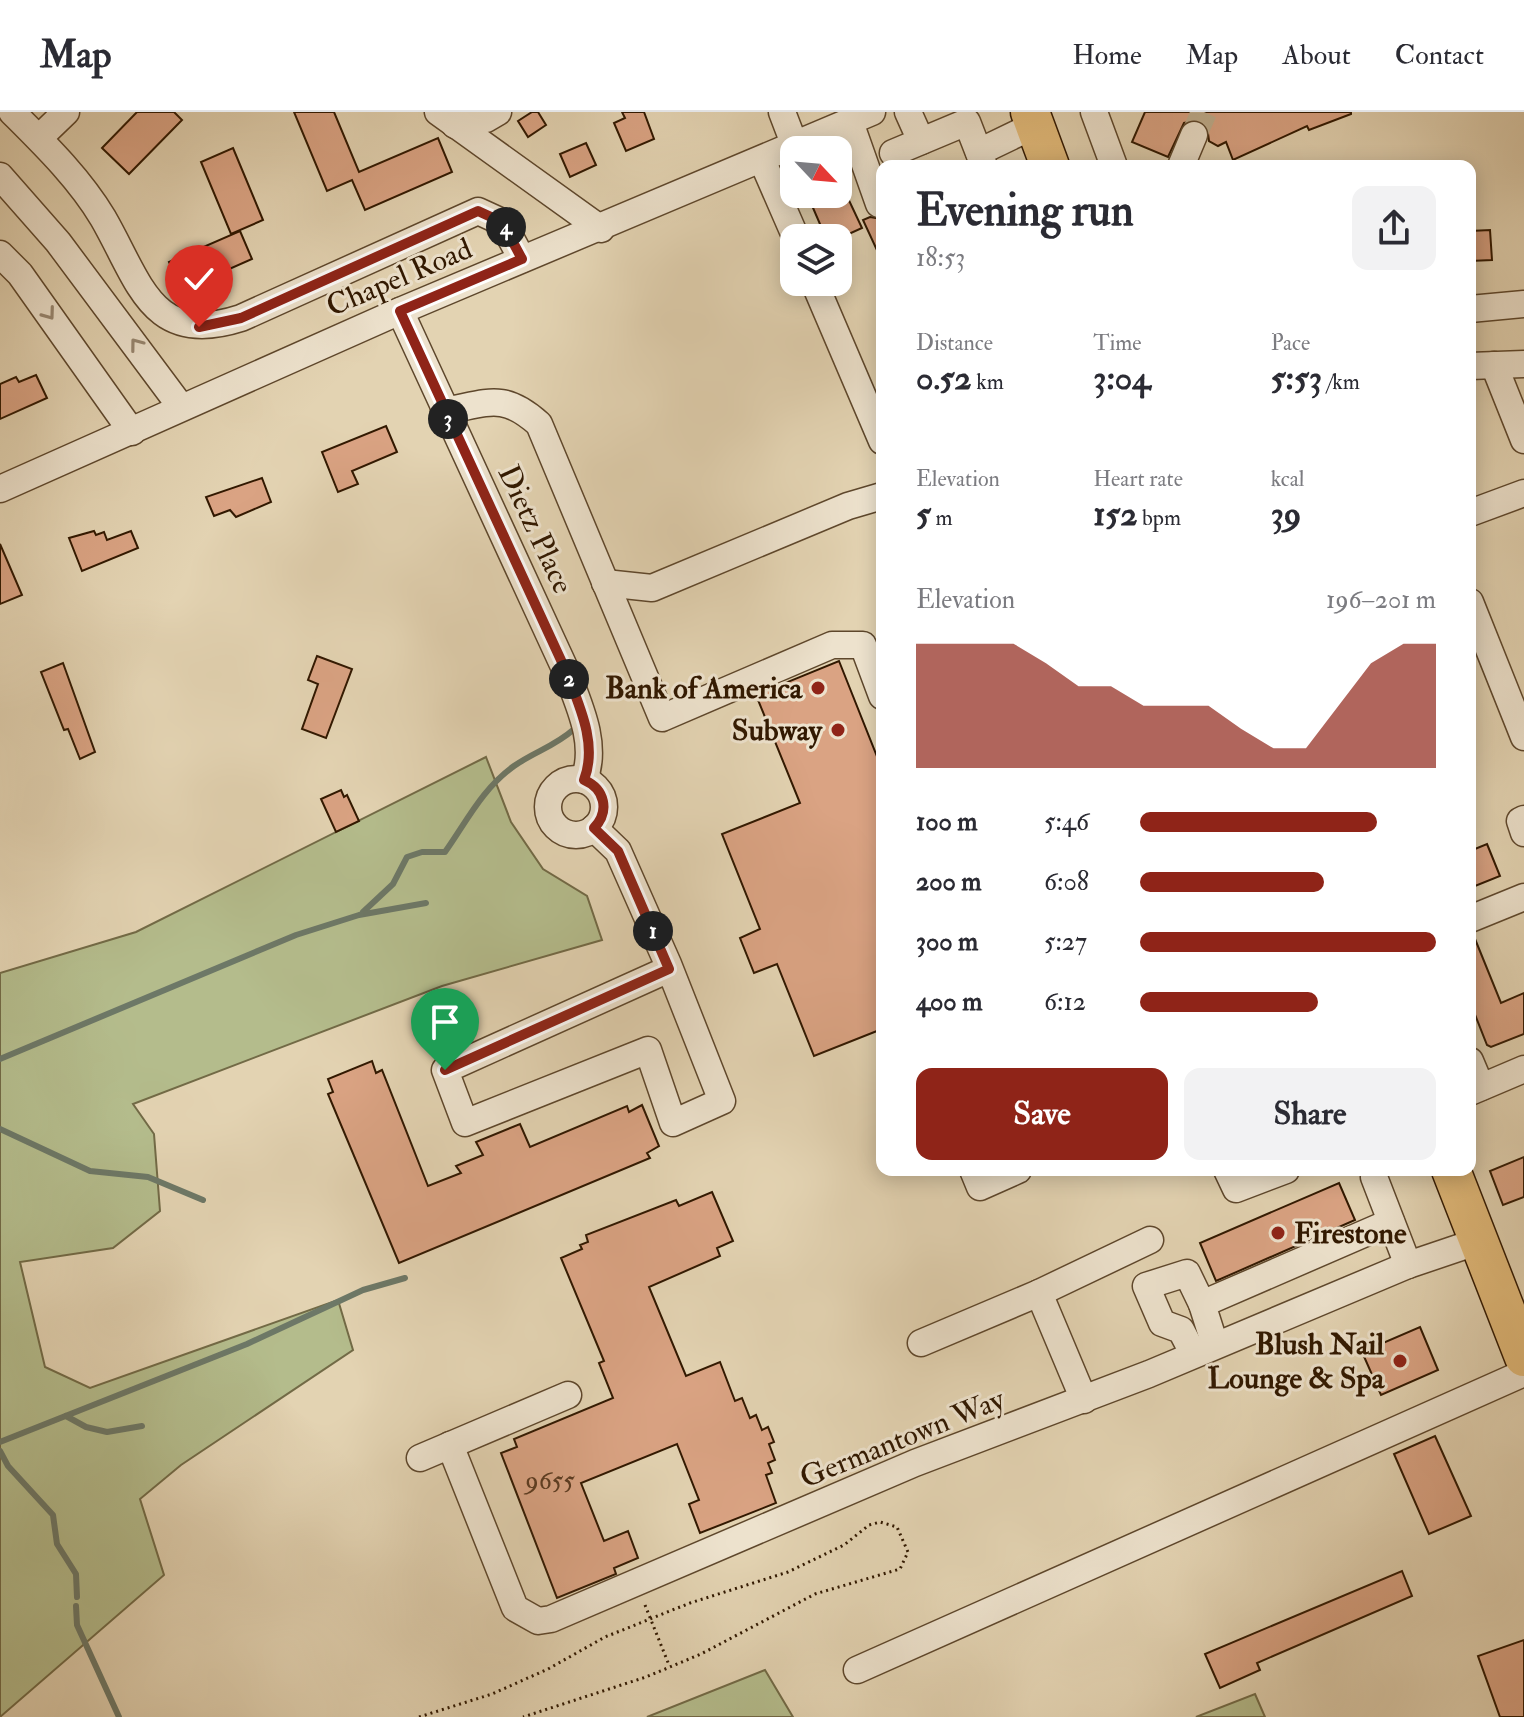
<!DOCTYPE html>
<meta charset="utf-8">
<style>
:root{--surface:#fff;--page:#f2f2f3;--text:#2b2b33;--muted:#7c7c81;--line:#e1e1e2;--accent:#8f2418}
body{margin:0;font-family:"IM FELL Double Pica",serif;background:var(--page);color:var(--text);height:100vh;display:flex;flex-direction:column;font-size:30px;white-space:nowrap}
*{box-sizing:border-box;margin:0}
p{font-size:26px;color:var(--muted)}
.icon{flex:none;width:44px;height:44px;fill:none;stroke:currentColor;stroke-width:2;stroke-linecap:round;stroke-linejoin:round}
.map{position:relative;flex:1;overflow:hidden}
.sheet{position:absolute;left:876px;top:48px;width:600px;height:1016px;display:flex;flex-direction:column;background:var(--surface);border-radius:16px;box-shadow:0 4px 20px #0003}
.sheet>*{flex:none}
.needle{width:52px;rotate:116deg}
.fabs{position:absolute;left:780px;top:24px;display:grid;gap:16px}
.fabs a{display:grid;place-items:center;width:72px;height:72px;border-radius:16px;background:var(--surface);box-shadow:0 4px 20px #0003;font-size:40px}
.pin{position:absolute;display:grid;place-items:center;width:68px;height:68px;color:#fff;margin:-82px -34px;border-radius:50% 50% 50% 0;rotate:-45deg;box-shadow:0 0 8px #0007}
.pin .icon{rotate:45deg}
.km{position:absolute;width:40px;height:40px;margin:-20px;border-radius:50%;background:#222;color:#fff;font-size:22px;line-height:40px;text-align:center}
.round{display:grid;place-items:center;flex:none;width:84px;height:84px;border-radius:16px;background:var(--page)}
.headline{display:flex;align-items:center;justify-content:space-between;height:136px;padding:0 40px}
h1{font-size:44px;font-weight:700;line-height:60px}
.stats{display:grid;grid-template-columns:repeat(3,1fr);gap:12px;height:136px;padding:8px 40px}
.stats div{display:grid;align-content:center}
.stats b{font-size:34px;font-weight:700}
.stats small{font-size:22px;font-weight:400}
.stats p{font-size:22px}
.chart{height:224px;padding:16px 40px}
.chart p{display:flex;justify-content:space-between}
.chart svg{width:100%;height:144px;margin-top:8px;fill:var(--accent);opacity:.7}
.action{display:flex;gap:16px;margin-top:auto;padding:16px 40px}
.action a{flex:1;height:92px;border-radius:16px;background:var(--accent);color:#fff;font-size:32px;font-weight:700;line-height:92px;text-align:center}
.action a+a{background:var(--page);color:var(--text)}
ul{padding:0 40px;list-style:none;font-size:26px}
li{display:grid;grid-template-columns:128px 96px 1fr;align-items:center;height:60px}
li i{height:20px;border-radius:10px;background:var(--accent)}
header{display:flex;align-items:center;gap:48px;box-sizing:border-box;height:112px;padding:0 40px;background:var(--surface);border-bottom:2px solid var(--line)}
header strong{font-size:38px}
nav{display:flex;gap:44px;margin-inline-start:auto;font-size:28px}
.map>svg:first-child{display:block}
.green{fill:#b4bc8c;stroke:#726a46;stroke-width:2}
.lines{fill:none;stroke-linecap:round;stroke-linejoin:round}
.stream{stroke:#6d7867;stroke-width:6}
.building{fill:#daa383;stroke:#311800;stroke-width:2}
.minor-tunnel{stroke:#bfae8e;stroke-width:26;stroke-dasharray:26 13;stroke-linecap:butt}
.minor-casing{stroke:#5e472c;stroke-width:29}
.highway-casing{stroke:#311800;stroke-width:41}
.path{stroke:#311800;stroke-width:3;stroke-dasharray:2 4;stroke-linecap:butt}
.minor{stroke:#ede2cd;stroke-width:26}
.highway{stroke:#e2ba79;stroke-width:38}
.oneway{stroke:#988771}
.route-casing{stroke:#fff;stroke-width:16}
.route{stroke:#8f2418;stroke-width:10}
.poi-dot{fill:#8f2418;stroke:#ede2cd;stroke-width:3}
.labels{text-anchor:middle;stroke-width:6;stroke-linejoin:round;paint-order:stroke}
.number-label{font-size:26px;fill:#5b3b21}
.street-label{font-size:30px;fill:#311800;stroke:#ede2cd}
.poi-label{font-size:30px;font-weight:bold;fill:#311800;stroke:#ede2cd;text-anchor:end}
</style>
<header>
<strong>Map</strong>
<nav><a>Home</a><a>Map</a><a>About</a><a>Contact</a></nav>
</header>
<div class="map">
<svg width="1524" height="1605" viewBox="0 0 1524 1605">
<rect width="100%" height="100%" fill="#e3d3b2"/>
<filter id="stains"><feTurbulence type="fractalNoise" baseFrequency=".0025" numOctaves="4"/><feColorMatrix values="0 0 0 0 .2 0 0 0 0 .09 0 0 0 0 .02 0 0 0 .5 -.17"/></filter>
<radialGradient id="worn" r=".72"><stop offset=".6" stop-color="#630" stop-opacity="0"/><stop offset="1" stop-color="#630" stop-opacity=".3"/></radialGradient>
<g class="green">
<path d="M 486,645 L 511,710 L 543,757 L 587,784 L 602,828 L 442,874 L 133,992 L 154,1022 L 160,1099 L 113,1136 L 20,1150 L 45,1255 L 90,1276 L 338,1188 L 353,1238 L 181,1353 L 140,1387 L 164,1463 L 0,1605 L 0,861 L 136,820 Z"/>
<path d="M 765,1558 L 793,1605 L 647,1605 Z"/>
<path d="M 1255,1582 L 1265,1605 L 1196,1605 Z"/>
</g>
<g class="lines">
<g class="stream">
<path d="M 363,800 L 393,772 L 407,745 L 422,740 L 445,740 C 467,709 482,677 514,654 C 534,640 555,634 573,618"/>
<path d="M 0,947 L 296,823 L 359,803 L 426,791"/>
<path d="M 0,1017 L 90,1059 L 148,1065 L 203,1088"/>
<path d="M 66,1304 L 86,1315 L 107,1320 L 142,1314"/>
<path d="M 0,1330 L 247,1232 L 363,1178 L 405,1166"/>
<path d="M 0,1339 L 8,1354 L 53,1403 L 57,1432 L 76,1462 L 77,1485"/>
<path d="M 76,1494 L 77,1513 L 119,1605"/>
</g>
</g>
<g class="building">
<path d="M 137,0 L 174,0 L 182,8 L 129,62 L 102,36 Z"/>
<path d="M 294,0 L 334,0 L 359,60 L 438,26 L 452,60 L 365,98 L 352,68 L 327,79 Z"/>
<path d="M 532,0 L 538,0 L 546,13 L 528,25 L 518,9 Z"/>
<path d="M 622,0 L 644,0 L 654,27 L 626,39 L 614,11 L 625,6 Z"/>
<path d="M 1145,0 L 1351,0 L 1351,2 L 1309,18 L 1307,14 L 1233,48 L 1226,30 L 1218,34 L 1209,29 L 1207,14 L 1199,8 L 1184,11 L 1168,45 L 1132,30 Z"/>
<path d="M 586,31 L 596,53 L 570,65 L 560,42 Z"/>
<path d="M 233,36 L 263,108 L 231,122 L 201,50 Z"/>
<path d="M 807,82 L 846,82 L 862,116 L 840,126 L 826,126 Z"/>
<path d="M 870,105 L 882,107 L 882,149 L 863,108 Z"/>
<path d="M 1490,118 L 1492,148 L 1470,149 L 1470,119 Z"/>
<path d="M 240,119 L 252,147 L 182,178 L 169,150 Z"/>
<path d="M 36,263 L 47,286 L 0,307 L 0,272 L 16,265 L 19,270 Z"/>
<path d="M 386,314 L 397,340 L 352,359 L 358,372 L 338,380 L 322,340 Z"/>
<path d="M 262,366 L 271,390 L 236,405 L 230,398 L 214,404 L 206,385 Z"/>
<path d="M 94,419 L 96,423 L 104,420 L 107,428 L 131,419 L 138,436 L 82,459 L 69,426 Z"/>
<path d="M 0,432 L 22,483 L 0,492 Z"/>
<path d="M 317,544 L 352,557 L 326,626 L 302,617 L 318,572 L 308,568 Z"/>
<path d="M 839,549 L 882,657 L 882,917 L 814,944 L 777,852 L 754,861 L 740,826 L 760,817 L 722,722 L 800,691 L 756,583 Z"/>
<path d="M 63,551 L 95,640 L 80,647 L 68,617 L 64,618 L 41,560 Z"/>
<path d="M 341,678 L 344,685 L 347,683 L 359,709 L 336,720 L 321,687 Z"/>
<path d="M 1487,732 L 1500,764 L 1470,776 L 1470,739 Z"/>
<path d="M 1473,822 L 1501,891 L 1524,881 L 1524,922 L 1491,935 L 1487,933 L 1470,890 L 1470,823 Z"/>
<path d="M 372,949 L 376,961 L 382,958 L 428,1074 L 461,1061 L 456,1054 L 483,1043 L 476,1030 L 520,1012 L 530,1035 L 627,994 L 629,1000 L 642,993 L 659,1034 L 647,1041 L 650,1046 L 399,1151 L 328,982 L 333,980 L 328,967 Z"/>
<path d="M 1524,1045 L 1524,1085 L 1503,1093 L 1490,1059 Z"/>
<path d="M 1339,1071 L 1355,1108 L 1216,1169 L 1200,1131 Z"/>
<path d="M 712,1080 L 733,1129 L 717,1136 L 720,1144 L 649,1175 L 686,1264 L 720,1250 L 735,1289 L 742,1286 L 750,1306 L 756,1303 L 762,1318 L 768,1315 L 774,1330 L 769,1332 L 775,1348 L 768,1351 L 772,1361 L 766,1363 L 776,1391 L 700,1421 L 689,1392 L 699,1388 L 677,1332 L 581,1371 L 604,1429 L 628,1419 L 638,1446 L 614,1456 L 616,1462 L 557,1486 L 501,1341 L 517,1335 L 514,1327 L 613,1286 L 599,1251 L 604,1249 L 561,1146 L 582,1137 L 580,1133 L 588,1130 L 586,1123 L 676,1088 L 679,1094 Z"/>
<path d="M 1420,1215 L 1438,1258 L 1381,1283 L 1362,1240 Z"/>
<path d="M 1435,1324 L 1471,1404 L 1429,1422 L 1394,1342 Z"/>
<path d="M 1402,1459 L 1412,1484 L 1257,1551 L 1260,1558 L 1220,1576 L 1205,1542 Z"/>
<path d="M 1524,1528 L 1524,1605 L 1500,1605 L 1478,1544 Z"/>
</g>
<g class="lines">
<path class="minor-tunnel" d="M 1194,23 L 1204,0"/>
<g class="minor-casing">
<g id="minor">
<path d="M 12,0 C 44,32 79,66 103,106 C 140,170 151,235 241,206 L 478,99 L 502,110 L 522,147"/>
<path d="M 438,0 L 601,117"/>
<path d="M 782,0 L 795,34"/>
<path d="M 908,0 L 921,29"/>
<path d="M 1094,0 L 1114,54"/>
<path d="M 850,10 L 879,92"/>
<path d="M 455,13 L 486,7 L 498,0"/>
<path d="M 39,26 L 66,0"/>
<path d="M 979,40 L 1035,13"/>
<path d="M 893,41 L 967,10 L 984,54"/>
<path d="M 762,48 L 796,126"/>
<path d="M 1181,54 L 1194,23"/>
<path d="M 0,64 L 58,130 L 181,295"/>
<path d="M 0,142 L 20,162 L 132,320"/>
<path d="M 814,170 L 882,329"/>
<path d="M 1470,197 L 1524,192"/>
<path d="M 400,199 L 566,559 C 579,593 598,632 584,668"/>
<path d="M 1494,253 L 1524,328"/>
<path d="M 1470,254 L 1524,252"/>
<path d="M 444,299 C 489,291 503,280 539,312 L 662,606 L 832,533 L 863,533 L 882,584"/>
<path d="M 0,377 L 400,199 L 872,0"/>
<path d="M 1470,401 L 1524,381"/>
<path d="M 605,471 L 652,476 L 848,394 L 882,384"/>
<path d="M 1470,490 L 1524,625"/>
<circle cx="576" cy="695" r="28"/>
<path d="M 1524,707 L 1520,709 L 1524,721"/>
<path d="M 594,716 L 618,739 L 668,852 L 722,989 L 673,1011 L 648,938 L 465,1011 L 445,958 L 669,857"/>
<path d="M 1470,807 L 1524,785"/>
<path d="M 1470,949 L 1481,975"/>
<path d="M 1470,980 L 1524,957"/>
<path d="M 973,1058 L 980,1075 L 1018,1058"/>
<path d="M 1227,1058 L 1236,1077 L 1286,1058"/>
<path d="M 1374,1065 L 1408,1153"/>
<path d="M 1039,1181 L 1084,1288"/>
<path d="M 921,1231 L 1039,1181 L 1150,1128"/>
<path d="M 1215,1233 L 1202,1192 L 1391,1110"/>
<path d="M 1193,1241 L 1181,1218 L 1162,1211 L 1146,1174 L 1187,1161 L 1202,1192"/>
<path d="M 450,1333 L 515,1496 L 538,1509 L 551,1507 L 915,1351 L 1149,1262 L 1408,1153 L 1479,1129"/>
<path d="M 420,1346 L 568,1283"/>
<path d="M 857,1558 L 1524,1261"/>
</g>
</g>
<g class="highway-casing">
<g id="highway">
<path d="M 1030,0 L 1050,54"/>
<path d="M 1451,1058 L 1524,1245"/>
</g>
</g>
<g class="path">
<path d="M 645,1493 L 669,1553"/>
<path d="M 419,1605 L 492,1582 L 548,1557 L 605,1525 L 690,1491 L 788,1460 L 844,1433 L 869,1413 L 880,1410 L 897,1415 L 908,1440 L 900,1457 L 815,1482 L 701,1542 L 646,1565 L 523,1605"/>
</g>
<use href="#minor" class="minor"/>
<use href="#highway" class="highway"/>
</g>
<defs><path id="oneway-chevron" d="M-2-3.5L2.5 0L-2 3.5" fill="none" stroke-width="1.6" stroke-linecap="round" stroke-linejoin="round" transform="scale(2)"/></defs>
<g class="oneway">
<use href="#oneway-chevron" transform="translate(49 202) rotate(54)"/>
<use href="#oneway-chevron" transform="translate(136 232) rotate(-127)"/>
</g>
<g class="lines">
<g class="route-casing">
<path id="route" d="M 199,215 L 241,206 L 478,99 L 502,110 L 522,147 L 400,199 L 566,559 C 579,593 598,632 584,668 C 605,677 610,699 594,716 L 618,739 L 669,857 L 445,958"/>
</g>
<use href="#route" class="route"/>
</g>
<g class="poi-dot">
<circle cx="818" cy="576" r="8"/>
<circle cx="838" cy="618" r="8"/>
<circle cx="1278" cy="1121" r="8"/>
<circle cx="1400" cy="1249" r="8"/>
</g>
<g class="labels">
<g class="number-label">
<text x="550" y="1377">9655</text>
</g>
<g class="street-label">
<text transform="translate(399 165) rotate(-23)" y="10">Chapel Road</text>
<text transform="translate(536 417) rotate(65)" y="10">Dietz Place</text>
<text transform="translate(902 1326) rotate(-22)" y="10">Germantown Way</text>
</g>
<g class="poi-label">
<text x="802" y="586">Bank of America</text>
<text x="822" y="628">Subway</text>
<text x="1294" y="1131" text-anchor="start">Firestone</text>
<text x="1384" y="1242">Blush Nail<tspan x="1384" dy="34">Lounge &amp; Spa</tspan></text>
</g>
</g>
<rect width="100%" height="100%" filter="url(#stains)"/>
<rect width="100%" height="100%" fill="url(#worn)"/>
</svg>
<div class="fabs">
<a><svg class="needle" viewBox="-14 -14 28 28"><path d="M0-13l5 13h-10z" fill="#e53935"/><path d="M0 13l5-13h-10z" fill="#7c7c81"/></svg></a>
<a><svg class="icon" aria-label="layers" viewBox="0 0 24 24"><path d="M12 4l9 5-9 5-9-5zM3 14l9 5 9-5"/></svg></a>
</div>
<div class="pin" style="left:445px;top:958px;background:#1e9e55"><svg class="icon" aria-label="arrive" viewBox="0 0 24 24"><path d="M6 21V4h12l-3 4 3 4H6"/></svg></div>
<div class="pin" style="left:199px;top:215px;background:#d93025"><svg class="icon" aria-label="check" viewBox="0 0 24 24"><path d="M5 12l5 5 9-10"/></svg></div>
<b class="km" style="left:653px;top:819px">1</b>
<b class="km" style="left:569px;top:567px">2</b>
<b class="km" style="left:448px;top:307px">3</b>
<b class="km" style="left:506px;top:115px">4</b>
<section class="sheet">
<div class="headline"><div><h1>Evening run</h1><p>18:53</p></div><a class="round"><svg class="icon" aria-label="share" viewBox="0 0 24 24"><path d="M12 15V3M7 8l5-5 5 5M5 13v7h14v-7"/></svg></a></div>
<div class="stats">
<div><p>Distance</p><b>0.52<small> km</small></b></div>
<div><p>Time</p><b>3:04</b></div>
<div><p>Pace</p><b>5:53<small> /km</small></b></div>
</div>
<div class="stats">
<div><p>Elevation</p><b>5<small> m</small></b></div>
<div><p>Heart rate</p><b>152<small> bpm</small></b></div>
<div><p>kcal</p><b>39</b></div>
</div>
<div class="chart"><p><span>Elevation</span>196–201 m</p>
<svg viewBox="0 0 160 44" preserveAspectRatio="none"><path d="M0 44V6L10 6L20 6L30 6L40 12L50 19L60 19L70 25L80 25L90 25L100 32L110 38L120 38L130 25L140 12L150 6L160 6V44z"/></svg>
</div>
<ul>
<li><b>100 m</b>5:46<i style="width:80%"></i></li>
<li><b>200 m</b>6:08<i style="width:62%"></i></li>
<li><b>300 m</b>5:27<i style="width:100%"></i></li>
<li><b>400 m</b>6:12<i style="width:60%"></i></li>
</ul>
<div class="action"><a>Save</a><a>Share</a></div>
</section>
</div>
